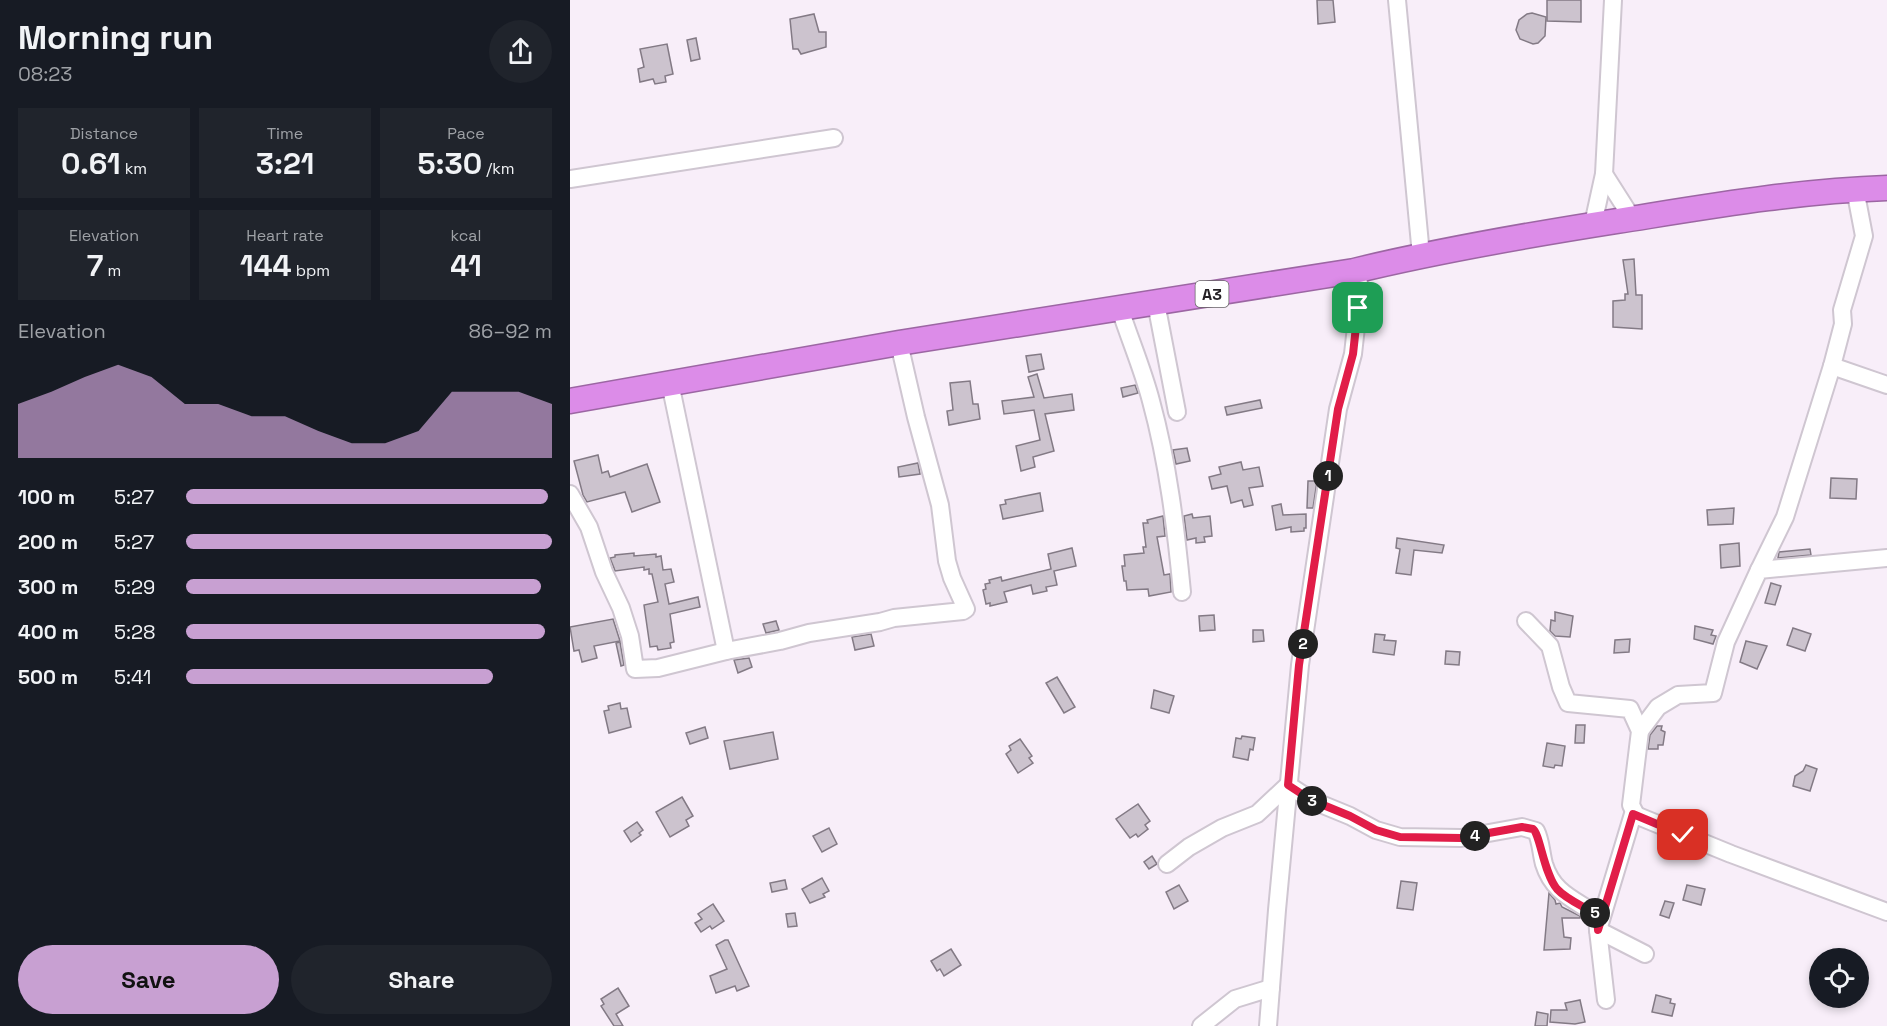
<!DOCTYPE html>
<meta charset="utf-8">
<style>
:root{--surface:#171b24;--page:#20242c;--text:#f1f3f6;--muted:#9ea1a6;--accent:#c8a0d2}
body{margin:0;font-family:"Space Grotesk",sans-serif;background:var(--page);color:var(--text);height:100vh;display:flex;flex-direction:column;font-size:22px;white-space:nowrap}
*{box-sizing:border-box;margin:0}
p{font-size:20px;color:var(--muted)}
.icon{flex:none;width:33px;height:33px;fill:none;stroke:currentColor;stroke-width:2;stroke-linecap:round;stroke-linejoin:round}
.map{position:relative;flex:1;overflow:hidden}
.panel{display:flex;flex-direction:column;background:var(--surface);width:570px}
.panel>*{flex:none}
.buttons{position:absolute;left:1239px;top:948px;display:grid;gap:12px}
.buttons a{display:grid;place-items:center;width:60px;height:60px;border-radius:50%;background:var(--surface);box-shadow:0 3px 9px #0003;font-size:30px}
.pin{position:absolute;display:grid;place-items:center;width:51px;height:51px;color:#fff;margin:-26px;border-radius:12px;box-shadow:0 3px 9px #0006}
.km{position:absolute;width:30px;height:30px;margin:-15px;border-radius:50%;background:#222;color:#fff;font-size:16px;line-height:30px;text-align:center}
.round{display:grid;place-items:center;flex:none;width:63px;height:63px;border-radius:32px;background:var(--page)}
.headline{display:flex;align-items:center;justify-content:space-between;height:102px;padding:0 18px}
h1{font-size:33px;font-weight:700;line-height:45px}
.stats{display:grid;grid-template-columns:repeat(3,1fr);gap:9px;height:102px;padding:6px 18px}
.stats div{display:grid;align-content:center;border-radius:0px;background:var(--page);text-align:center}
.stats b{font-size:30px;font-weight:700}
.stats small{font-size:16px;font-weight:400}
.stats p{font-size:16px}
.chart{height:168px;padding:12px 18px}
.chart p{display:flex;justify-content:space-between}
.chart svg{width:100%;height:108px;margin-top:6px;fill:var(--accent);opacity:.7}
.primary-button{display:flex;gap:12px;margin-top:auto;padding:12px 18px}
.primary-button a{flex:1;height:69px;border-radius:36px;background:var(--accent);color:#111;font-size:24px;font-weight:700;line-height:69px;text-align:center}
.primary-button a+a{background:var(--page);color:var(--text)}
ul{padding:0 18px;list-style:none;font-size:20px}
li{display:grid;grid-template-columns:96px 72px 1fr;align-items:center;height:45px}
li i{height:15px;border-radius:8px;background:var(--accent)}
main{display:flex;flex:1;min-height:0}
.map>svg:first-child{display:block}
.building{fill:#ccc3ce;stroke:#837a85;stroke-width:1.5}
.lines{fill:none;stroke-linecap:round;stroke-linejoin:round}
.minor-casing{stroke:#cfc6d1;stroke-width:20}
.highway-casing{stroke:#9c66a3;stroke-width:27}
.minor{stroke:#fff;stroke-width:16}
.highway{stroke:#dc8ce8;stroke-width:24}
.route-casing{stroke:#fff;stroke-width:12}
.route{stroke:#e11d48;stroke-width:8}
.labels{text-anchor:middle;stroke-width:4.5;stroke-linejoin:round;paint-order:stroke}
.shield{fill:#fff;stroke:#666366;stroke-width:1.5}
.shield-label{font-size:16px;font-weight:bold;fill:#242024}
</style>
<main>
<section class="panel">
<div class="headline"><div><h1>Morning run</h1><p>08:23</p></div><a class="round"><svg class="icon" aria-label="share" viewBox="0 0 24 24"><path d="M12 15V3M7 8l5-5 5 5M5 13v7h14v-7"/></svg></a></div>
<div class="stats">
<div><p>Distance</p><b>0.61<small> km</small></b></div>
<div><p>Time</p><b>3:21</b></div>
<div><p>Pace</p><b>5:30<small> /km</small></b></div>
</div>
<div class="stats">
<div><p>Elevation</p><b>7<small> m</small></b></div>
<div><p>Heart rate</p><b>144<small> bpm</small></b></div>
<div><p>kcal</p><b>41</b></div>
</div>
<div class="chart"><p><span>Elevation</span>86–92 m</p>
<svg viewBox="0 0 160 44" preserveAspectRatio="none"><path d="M0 44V22L10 17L20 11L30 6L40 11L50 22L60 22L70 27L80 27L90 33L100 38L110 38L120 33L130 17L140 17L150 17L160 22V44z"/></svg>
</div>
<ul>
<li><b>100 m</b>5:27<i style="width:99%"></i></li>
<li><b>200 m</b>5:27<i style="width:100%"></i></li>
<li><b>300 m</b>5:29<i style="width:97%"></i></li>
<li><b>400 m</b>5:28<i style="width:98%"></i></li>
<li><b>500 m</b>5:41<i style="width:84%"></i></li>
</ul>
<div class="primary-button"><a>Save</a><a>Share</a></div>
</section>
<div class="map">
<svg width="1317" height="1026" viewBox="0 0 1317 1026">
<rect width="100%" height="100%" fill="#f8eef9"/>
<g class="building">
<path d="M 747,0 L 763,0 L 765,22 L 748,24 Z"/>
<path d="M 977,0 L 1011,0 L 1011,22 L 977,21 Z"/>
<path d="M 962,13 L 976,17 L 975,36 L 968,43 L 963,44 L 950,39 L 946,30 L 949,20 L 957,14 Z"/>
<path d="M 244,14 L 249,32 L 256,32 L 256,47 L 231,54 L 228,49 L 223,49 L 220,19 Z"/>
<path d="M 126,38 L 130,59 L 121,61 L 117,40 Z"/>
<path d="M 97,44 L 103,74 L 95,76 L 96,82 L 85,84 L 83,79 L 70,82 L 68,69 L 74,67 L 70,49 Z"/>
<path d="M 1064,259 L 1066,295 L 1072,295 L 1072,329 L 1043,327 L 1043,301 L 1055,300 L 1055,294 L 1058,294 L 1053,260 Z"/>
<path d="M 471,354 L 474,369 L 459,372 L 456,356 Z"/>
<path d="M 467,374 L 474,398 L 502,394 L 504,410 L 475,414 L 484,451 L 463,457 L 465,467 L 451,471 L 446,446 L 470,440 L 464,410 L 434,414 L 432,401 L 464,397 L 458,377 Z"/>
<path d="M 400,381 L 403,404 L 408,404 L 410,419 L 379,425 L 377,411 L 383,410 L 380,383 Z"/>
<path d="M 565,385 L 568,393 L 553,397 L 551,388 Z"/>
<path d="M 690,400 L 692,408 L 657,415 L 655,407 Z"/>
<path d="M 617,448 L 620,461 L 606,464 L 603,450 Z"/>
<path d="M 28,455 L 32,473 L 38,471 L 40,477 L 77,464 L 90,502 L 62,512 L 55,492 L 17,502 L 13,495 L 4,461 Z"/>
<path d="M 671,462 L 673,470 L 689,467 L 693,486 L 679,488 L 683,505 L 674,507 L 672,500 L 661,503 L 657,486 L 642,489 L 639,477 L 651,474 L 649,467 Z"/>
<path d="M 348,463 L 350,474 L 329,477 L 328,467 Z"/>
<path d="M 1261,478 L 1287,479 L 1286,499 L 1260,498 Z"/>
<path d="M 738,481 L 747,481 L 743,508 L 737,508 Z"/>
<path d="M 470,493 L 473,511 L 433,519 L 430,505 L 436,504 L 435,500 Z"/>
<path d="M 711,504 L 713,515 L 736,514 L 736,528 L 734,528 L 734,531 L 721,532 L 721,527 L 706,530 L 702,506 Z"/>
<path d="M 1164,508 L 1163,524 L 1138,525 L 1137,510 Z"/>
<path d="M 622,514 L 623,518 L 640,516 L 642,536 L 634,537 L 635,542 L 626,543 L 626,538 L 617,540 L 614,516 Z"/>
<path d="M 593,516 L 595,536 L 587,537 L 594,575 L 600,574 L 601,592 L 579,596 L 578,589 L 557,590 L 556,581 L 554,581 L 552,566 L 555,566 L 554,555 L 574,553 L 573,547 L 576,547 L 573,523 L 578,523 L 577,520 Z"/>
<path d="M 827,538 L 874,545 L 872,553 L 844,550 L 841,575 L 826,573 L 830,549 L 826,548 Z"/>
<path d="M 1169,543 L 1170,566 L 1151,568 L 1150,545 Z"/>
<path d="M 502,548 L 506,566 L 484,571 L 487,585 L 476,587 L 477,591 L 463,594 L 461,585 L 434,592 L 437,602 L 420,606 L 420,603 L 416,604 L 413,590 L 416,589 L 415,584 L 420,583 L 419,580 L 431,577 L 432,581 L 481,569 L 478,554 Z"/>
<path d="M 1240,549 L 1241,555 L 1208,558 L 1209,552 Z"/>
<path d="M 64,553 L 64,556 L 86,554 L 86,557 L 91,556 L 93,570 L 101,569 L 104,582 L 95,584 L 99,604 L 128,597 L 130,607 L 100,614 L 104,642 L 100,643 L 101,648 L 88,650 L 87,646 L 80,647 L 74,605 L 88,602 L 82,574 L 79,574 L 79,569 L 74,570 L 74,567 L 45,571 L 44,568 L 40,558 L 45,557 L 45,555 Z"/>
<path d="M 1201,583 L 1211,586 L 1205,605 L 1195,603 Z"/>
<path d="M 985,612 L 1003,616 L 1000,637 L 985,636 L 980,631 L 981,620 L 985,621 Z"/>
<path d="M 644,615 L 645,630 L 630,631 L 629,616 Z"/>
<path d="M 43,619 L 50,641 L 24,646 L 27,658 L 12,662 L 9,650 L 4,651 L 0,627 Z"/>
<path d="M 206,621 L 209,630 L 196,633 L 193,624 Z"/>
<path d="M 1125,626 L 1143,630 L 1141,635 L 1146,636 L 1143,644 L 1124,639 Z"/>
<path d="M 1223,628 L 1241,634 L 1235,651 L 1217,645 Z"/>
<path d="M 683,630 L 693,630 L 694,641 L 683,642 Z"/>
<path d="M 301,634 L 304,646 L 285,650 L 282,637 Z"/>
<path d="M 805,634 L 815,635 L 814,640 L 826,641 L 824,655 L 803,652 Z"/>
<path d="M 1060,639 L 1059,652 L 1044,653 L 1045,640 Z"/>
<path d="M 1176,641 L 1197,646 L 1187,669 L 1170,662 Z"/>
<path d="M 50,642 L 54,665 L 51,666 L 46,643 Z"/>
<path d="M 876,651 L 890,652 L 889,665 L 875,664 Z"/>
<path d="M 179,658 L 182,667 L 168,673 L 164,660 Z"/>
<path d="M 487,677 L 505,707 L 494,713 L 476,683 Z"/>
<path d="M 584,690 L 604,696 L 599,713 L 581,708 Z"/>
<path d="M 50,703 L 51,709 L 57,708 L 61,727 L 39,733 L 34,711 L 39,710 L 38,706 Z"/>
<path d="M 1006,725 L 1015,725 L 1014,743 L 1005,743 Z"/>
<path d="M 1087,726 L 1092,726 L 1091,730 L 1095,732 L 1093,745 L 1088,745 L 1088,749 L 1078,749 L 1080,735 Z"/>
<path d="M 135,727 L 138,738 L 120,744 L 116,733 Z"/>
<path d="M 203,732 L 208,759 L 160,769 L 154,741 Z"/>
<path d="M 672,736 L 685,738 L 683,750 L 680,749 L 678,760 L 663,757 L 666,738 L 671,739 Z"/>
<path d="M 450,739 L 462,756 L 459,758 L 463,763 L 448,773 L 436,754 L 441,750 L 439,746 Z"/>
<path d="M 977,743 L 995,746 L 992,766 L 985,765 L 984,768 L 973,766 Z"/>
<path d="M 1236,765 L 1247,769 L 1240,791 L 1223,786 L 1225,776 L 1233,771 Z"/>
<path d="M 112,797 L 123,816 L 116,820 L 119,826 L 100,837 L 86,812 Z"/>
<path d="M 568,804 L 580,821 L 575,825 L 578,829 L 568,837 L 566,834 L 560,838 L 546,819 Z"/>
<path d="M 67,822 L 73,830 L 69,833 L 71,835 L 61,842 L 54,831 Z"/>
<path d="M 259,828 L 267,844 L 252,852 L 243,836 Z"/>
<path d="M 582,856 L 587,864 L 579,869 L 574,862 Z"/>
<path d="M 252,878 L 259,891 L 253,894 L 255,897 L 240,903 L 232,889 Z"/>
<path d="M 215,880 L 217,889 L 202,892 L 200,883 Z"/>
<path d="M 831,881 L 847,883 L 843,910 L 827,908 Z"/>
<path d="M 609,885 L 618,901 L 604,909 L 596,892 Z"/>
<path d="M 1117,885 L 1135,889 L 1131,905 L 1113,900 Z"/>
<path d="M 979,893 L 985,900 L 986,904 L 990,903 L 992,907 L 1010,916 L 1010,918 L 992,918 L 994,937 L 1001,938 L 1000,949 L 974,950 Z"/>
<path d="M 1095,901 L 1104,903 L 1099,918 L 1090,915 Z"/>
<path d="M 143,904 L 154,921 L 142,929 L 140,926 L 131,932 L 125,923 L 132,919 L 128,914 Z"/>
<path d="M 225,913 L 227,926 L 218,927 L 216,914 Z"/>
<path d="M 155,940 L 158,940 L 179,986 L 167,991 L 165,986 L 146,993 L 140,976 L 157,969 L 146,945 Z"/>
<path d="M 381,949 L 391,965 L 374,976 L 370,969 L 367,971 L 361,961 Z"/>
<path d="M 48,988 L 59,1006 L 46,1014 L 53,1026 L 44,1026 L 31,1006 L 34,1004 L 31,999 Z"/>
<path d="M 1086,995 L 1101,999 L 1100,1003 L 1105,1004 L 1102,1016 L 1082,1012 Z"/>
<path d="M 1010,1000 L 1015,1022 L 1005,1024 L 980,1022 L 981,1010 L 997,1010 L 995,1003 Z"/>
<path d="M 967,1012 L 978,1014 L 977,1026 L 965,1026 Z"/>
</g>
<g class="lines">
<g class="minor-casing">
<g id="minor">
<path d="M 827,0 L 851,255"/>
<path d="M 1034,174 L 1062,218"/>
<path d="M 0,179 L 264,138"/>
<path d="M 1285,189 L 1294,236 L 1272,310 L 1273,324 L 1262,366 L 1317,385"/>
<path d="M 1023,224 L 1034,174 L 1043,0"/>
<path d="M 586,303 L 607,412"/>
<path d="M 550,309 C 560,340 573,370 581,401 C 598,463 606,529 612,592"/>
<path d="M 100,383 L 156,651"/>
<path d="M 0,494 L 19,527 L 34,572 L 51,608 L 60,636 L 65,669 L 88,668 L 156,651 L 210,641 L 239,633 L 310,622 L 324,618 L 393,611 L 396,609 L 382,578 L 377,561 L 370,505 L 346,417 L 329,343"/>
<path d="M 1189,570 L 1215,517 L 1262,366"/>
<path d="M 956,621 L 980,646 L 991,687 L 998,703 L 1060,709 L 1070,731 L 1061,805 L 1066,815"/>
<path d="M 1070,731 L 1088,707 L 1108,695 L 1143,693 L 1156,642 L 1189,570 L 1317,558"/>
<path d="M 597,864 L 619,847 L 652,828 L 687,814 L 718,785 L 741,800 L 780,816 L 806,830 L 830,837 L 891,838 L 952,827 L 966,831 C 971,841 971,853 974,864 C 983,893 1004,899 1027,915 L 1028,930 L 1075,954"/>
<path d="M 1036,1000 L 1028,930 L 1063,814 L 1161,854 L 1317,912"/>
<path d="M 631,1026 L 665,999 L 701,988"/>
<path d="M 698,1026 L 707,910 L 730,665 L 768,409 L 783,354 L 790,291 L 789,283 L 784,271"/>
</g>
</g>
<g class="highway-casing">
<path id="highway" d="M 0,401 L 329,343 L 784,271 C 870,250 958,235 1047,221 C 1136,207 1226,191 1317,188"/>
</g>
<use href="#minor" class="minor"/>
<use href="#highway" class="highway"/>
</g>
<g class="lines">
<g class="route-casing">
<path id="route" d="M 788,308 L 783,354 L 768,409 L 729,665 L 718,785 L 741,800 L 780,816 L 806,830 L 830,837 L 891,838 L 952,827 L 963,829 C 970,834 974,874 987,889 C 997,900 1015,907 1027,915 L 1028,930 L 1063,814 L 1113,835"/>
</g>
<use href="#route" class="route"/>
</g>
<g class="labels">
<rect class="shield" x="625.5" y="281" width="33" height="26" rx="4.5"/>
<g class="shield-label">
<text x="642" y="300">A3</text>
</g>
</g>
</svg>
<div class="buttons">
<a><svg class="icon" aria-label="locate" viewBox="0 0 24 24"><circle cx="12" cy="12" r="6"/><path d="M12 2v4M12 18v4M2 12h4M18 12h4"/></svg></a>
</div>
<div class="pin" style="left:788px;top:308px;background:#1e9e55"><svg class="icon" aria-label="arrive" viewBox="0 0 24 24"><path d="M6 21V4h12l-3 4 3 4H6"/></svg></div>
<div class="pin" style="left:1113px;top:835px;background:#d93025"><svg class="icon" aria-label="check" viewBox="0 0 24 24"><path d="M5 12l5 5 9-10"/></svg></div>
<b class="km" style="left:758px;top:476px">1</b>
<b class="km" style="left:733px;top:644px">2</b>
<b class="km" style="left:742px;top:801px">3</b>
<b class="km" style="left:905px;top:836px">4</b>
<b class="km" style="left:1025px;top:913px">5</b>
</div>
</main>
